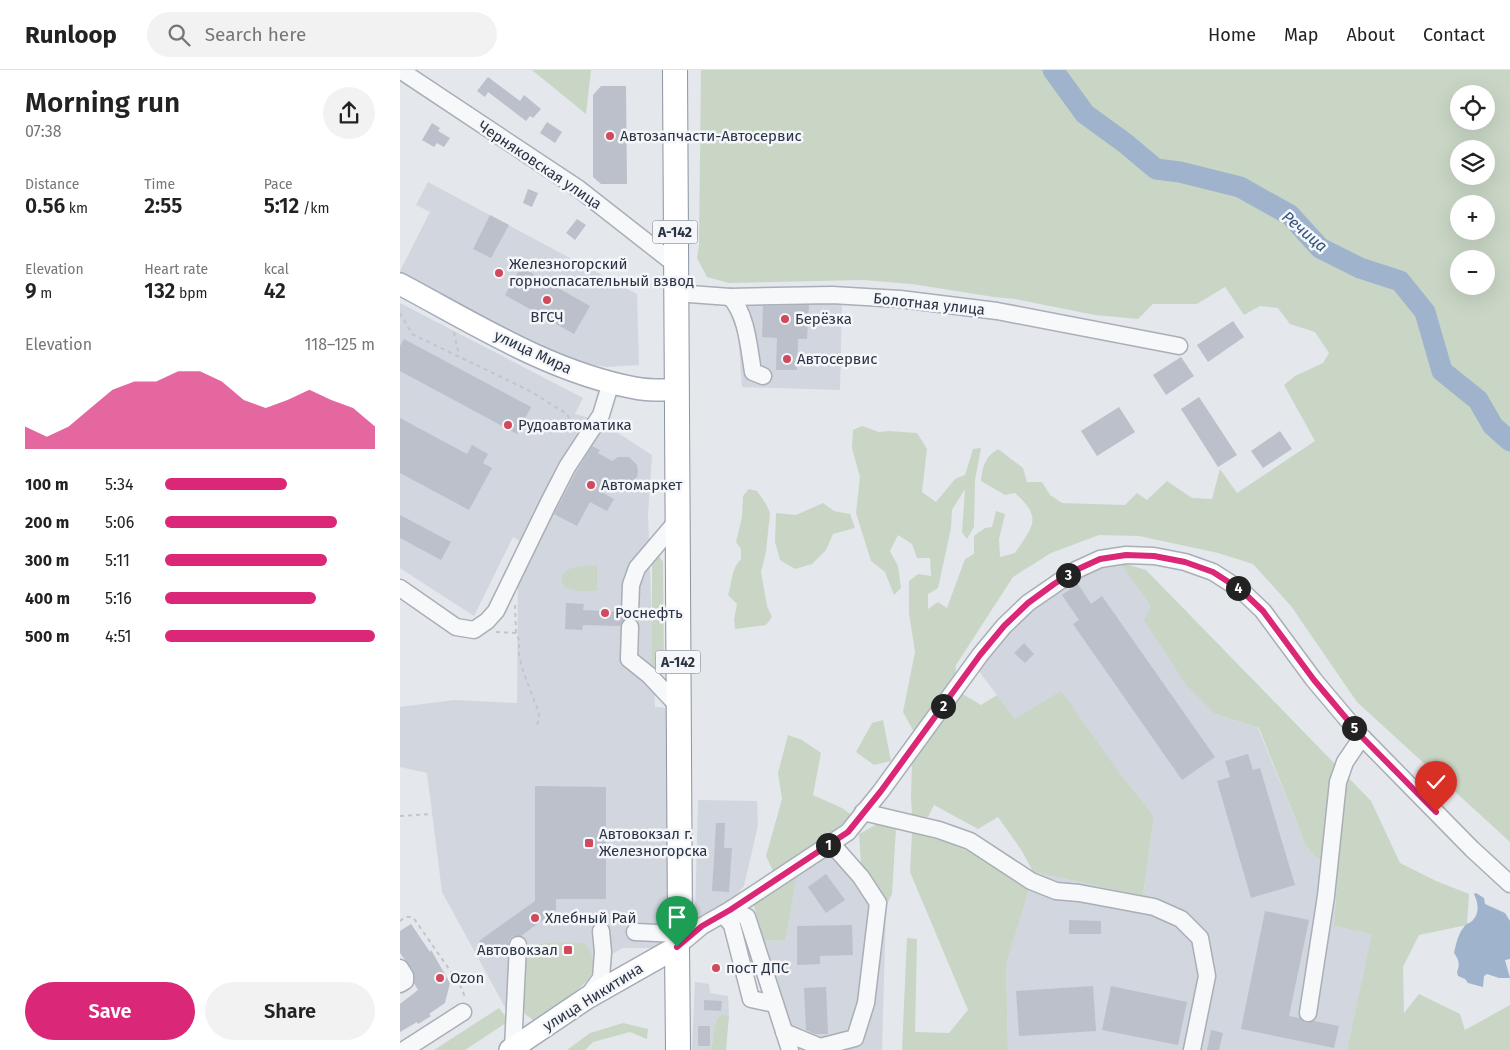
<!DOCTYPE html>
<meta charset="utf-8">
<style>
:root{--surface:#fff;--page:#f2f2f2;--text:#222;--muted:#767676;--line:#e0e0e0;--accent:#db2777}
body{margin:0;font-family:"Fira Sans",sans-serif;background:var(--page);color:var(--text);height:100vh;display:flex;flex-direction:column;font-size:19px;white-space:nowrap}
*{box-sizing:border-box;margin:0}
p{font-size:16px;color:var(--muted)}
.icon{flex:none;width:28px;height:28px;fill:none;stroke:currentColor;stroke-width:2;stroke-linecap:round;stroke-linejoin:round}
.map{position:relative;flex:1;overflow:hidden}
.details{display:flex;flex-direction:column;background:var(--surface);width:400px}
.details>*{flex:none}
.controls{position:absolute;left:1050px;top:15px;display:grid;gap:10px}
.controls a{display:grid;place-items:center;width:45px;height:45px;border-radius:50%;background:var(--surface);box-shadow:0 5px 20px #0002;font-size:25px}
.pin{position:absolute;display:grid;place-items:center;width:42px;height:42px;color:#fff;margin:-51px -21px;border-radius:50% 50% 50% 0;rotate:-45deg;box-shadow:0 0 5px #0007}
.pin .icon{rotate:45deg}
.km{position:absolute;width:25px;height:25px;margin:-12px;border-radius:50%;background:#222;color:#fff;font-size:14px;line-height:25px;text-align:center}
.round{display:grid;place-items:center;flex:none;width:52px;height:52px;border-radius:26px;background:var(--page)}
.head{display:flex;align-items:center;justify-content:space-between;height:85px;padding:0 25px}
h1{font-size:28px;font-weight:600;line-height:38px}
.metrics{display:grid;grid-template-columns:repeat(3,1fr);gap:8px;height:85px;padding:5px 25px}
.metrics div{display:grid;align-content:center}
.metrics b{font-size:21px;font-weight:600}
.metrics small{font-size:14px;font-weight:400}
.metrics p{font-size:14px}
.chart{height:140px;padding:10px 25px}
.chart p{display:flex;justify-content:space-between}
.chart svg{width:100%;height:90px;margin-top:5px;fill:var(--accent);opacity:.7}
.cta{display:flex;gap:10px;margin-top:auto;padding:10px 25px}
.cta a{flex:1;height:58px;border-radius:30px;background:var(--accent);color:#fff;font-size:20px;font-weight:600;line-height:58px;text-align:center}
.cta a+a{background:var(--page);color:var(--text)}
ul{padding:0 25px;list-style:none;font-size:16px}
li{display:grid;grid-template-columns:80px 60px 1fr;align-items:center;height:38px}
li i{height:12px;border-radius:6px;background:var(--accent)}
header{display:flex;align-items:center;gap:30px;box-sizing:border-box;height:70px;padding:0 25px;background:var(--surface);border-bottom:1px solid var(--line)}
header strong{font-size:24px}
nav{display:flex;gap:28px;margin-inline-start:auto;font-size:18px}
.search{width:350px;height:45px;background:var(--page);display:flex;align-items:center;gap:12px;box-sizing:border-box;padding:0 18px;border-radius:28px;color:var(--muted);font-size:19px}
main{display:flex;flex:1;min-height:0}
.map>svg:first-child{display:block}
.built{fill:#d2d6de}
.green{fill:#c9d6c5;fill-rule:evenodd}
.water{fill:#9fb4cc}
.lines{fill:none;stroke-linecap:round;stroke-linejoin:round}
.river{stroke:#9fb4cc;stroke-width:21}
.building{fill:#bbc0ca}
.minor-casing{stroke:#a9aeb7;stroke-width:19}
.major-casing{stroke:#a3abb8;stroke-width:24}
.highway-casing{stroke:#8b94a3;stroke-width:26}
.path{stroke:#c2c5cb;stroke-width:2;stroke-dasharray:4 4;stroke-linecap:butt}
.minor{stroke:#f7f8fa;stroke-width:16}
.major{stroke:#fff;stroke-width:21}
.highway{stroke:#fff;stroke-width:24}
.route-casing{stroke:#fff;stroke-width:10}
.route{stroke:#db2777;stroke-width:6}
.poi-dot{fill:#d1495b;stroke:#f4f6f9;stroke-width:2}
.labels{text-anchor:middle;stroke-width:5;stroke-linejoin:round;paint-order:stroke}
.shield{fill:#f4f6f9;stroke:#676e7b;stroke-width:1}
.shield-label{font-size:14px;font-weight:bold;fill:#2b3445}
.poi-label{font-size:15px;fill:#2b3445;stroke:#f4f6f9;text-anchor:start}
.street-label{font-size:15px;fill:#2b3445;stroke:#f4f6f9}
.water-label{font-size:16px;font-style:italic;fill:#34527a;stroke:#f4f6f9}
</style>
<header>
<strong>Runloop</strong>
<div class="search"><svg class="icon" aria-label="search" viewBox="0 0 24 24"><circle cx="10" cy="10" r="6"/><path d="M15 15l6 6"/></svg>Search here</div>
<nav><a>Home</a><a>Map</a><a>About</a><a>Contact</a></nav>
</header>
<main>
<section class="details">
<div class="head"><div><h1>Morning run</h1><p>07:38</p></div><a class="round"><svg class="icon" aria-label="share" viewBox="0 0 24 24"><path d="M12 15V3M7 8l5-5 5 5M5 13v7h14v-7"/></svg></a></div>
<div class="metrics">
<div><p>Distance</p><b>0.56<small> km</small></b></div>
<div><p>Time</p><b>2:55</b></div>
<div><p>Pace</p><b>5:12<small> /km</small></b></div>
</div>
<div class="metrics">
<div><p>Elevation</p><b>9<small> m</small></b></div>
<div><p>Heart rate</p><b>132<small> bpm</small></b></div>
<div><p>kcal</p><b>42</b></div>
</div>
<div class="chart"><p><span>Elevation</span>118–125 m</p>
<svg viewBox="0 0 160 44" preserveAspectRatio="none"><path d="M0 44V33L10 38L20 33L30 24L40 15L50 11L60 11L70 6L80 6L90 11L100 20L110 24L120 20L130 15L140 20L150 24L160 33V44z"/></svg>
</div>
<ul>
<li><b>100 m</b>5:34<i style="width:58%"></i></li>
<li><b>200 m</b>5:06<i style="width:82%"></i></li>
<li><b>300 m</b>5:11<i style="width:77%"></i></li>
<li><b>400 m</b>5:16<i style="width:72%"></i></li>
<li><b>500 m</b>4:51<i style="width:100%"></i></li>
</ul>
<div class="cta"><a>Save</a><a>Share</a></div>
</section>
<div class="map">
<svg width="1110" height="980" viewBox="0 0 1110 980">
<rect width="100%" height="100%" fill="#e4e7ec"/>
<g class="built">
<path d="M 28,112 L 237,224 L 239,295 L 207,297 L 172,291 L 87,252 L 0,205 L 0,201 L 30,142 L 16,135 Z"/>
<path d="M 324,230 L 442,232 L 440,320 L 342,317 L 338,263 Z"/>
<path d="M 0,233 L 183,328 L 175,344 L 198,350 L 252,385 L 248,445 L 255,637 L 270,638 L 268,878 L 223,878 L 107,941 L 42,822 L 27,703 L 0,697 L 0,637 L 54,630 L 117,633 L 118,496 L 126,475 L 113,467 L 74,546 L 0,498 Z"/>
<path d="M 719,492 L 751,536 L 815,644 L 858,658 L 906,776 L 937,809 L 934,856 L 973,864 L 947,980 L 608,980 L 606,895 L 633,802 L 743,826 L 754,746 L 718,701 L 615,649 L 578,600 L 598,573 L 631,540 L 686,503 Z"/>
<path d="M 298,730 L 357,731 L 358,755 L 344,816 L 327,835 L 295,847 Z"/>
<path d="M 433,762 L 461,794 L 486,836 L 482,980 L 396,980 L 363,870 L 385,871 L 396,790 Z"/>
<path d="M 295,912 L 309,914 L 310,923 L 328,926 L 329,946 L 322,944 L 316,950 L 311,980 L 292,980 Z"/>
</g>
<g class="green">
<path d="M 132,0 L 191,0 L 186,44 Z"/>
<path d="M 301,0 L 1110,0 L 1110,772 L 957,632 L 891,536 L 853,494 L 818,483 L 739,466 L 699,465 L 651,483 L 613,507 L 556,595 L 555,608 L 514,662 L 503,642 L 515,582 L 509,543 L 509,511 L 518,504 L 531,506 L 530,488 L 517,488 L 512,474 L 498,465 L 490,481 L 498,496 L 501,518 L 494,525 L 485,502 L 471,491 L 456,443 L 460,407 L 452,378 L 453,360 L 462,356 L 479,362 L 489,361 L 517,363 L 527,379 L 522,422 L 536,432 L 555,409 L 565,405 L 573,379 L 581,378 L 575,410 L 574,457 L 567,469 L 562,462 L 565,419 L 552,440 L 551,458 L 538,518 L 528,524 L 528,539 L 538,532 L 547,538 L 565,489 L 574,484 L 574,466 L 585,458 L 592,457 L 596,441 L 605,444 L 599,469 L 600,487 L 615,483 C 633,456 643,448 615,423 L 605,425 L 581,411 C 583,396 584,388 598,379 L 623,398 L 627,412 L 642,412 L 650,425 L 662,433 L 725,435 L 737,423 L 747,430 L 767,411 L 792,428 L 812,429 L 820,399 L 837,423 L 915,371 L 884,315 L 895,306 L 923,293 L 929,283 L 915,262 L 890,254 L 878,238 L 860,236 L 844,245 L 825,217 L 797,234 L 753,234 L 738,249 L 695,245 L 615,229 L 594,227 L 512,214 L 463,210 L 329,213 L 307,207 L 297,188 L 299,175 ZM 1059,24 L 1086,24 L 1086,51 L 1059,51 ZM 1059,79 L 1086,79 L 1086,106 L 1059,106 ZM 1059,134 L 1086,134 L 1086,161 L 1059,161 ZM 1059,189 L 1086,189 L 1086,216 L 1059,216 Z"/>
<path d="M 349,419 L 357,421 L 366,434 L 370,443 L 366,482 L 361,502 L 367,536 L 372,547 L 366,555 L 335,559 L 334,550 L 337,534 L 328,525 C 333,511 330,501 341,489 L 341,479 L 336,472 L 342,447 L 343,426 Z"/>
<path d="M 423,433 L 434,441 L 450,444 L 455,458 L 433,464 L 426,480 L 412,494 L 395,499 L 380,490 L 375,472 L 376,443 L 396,445 Z"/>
<path d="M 255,487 L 260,487 L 263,492 L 264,597 L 262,601 L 258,603 L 252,597 L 252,492 Z"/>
<path d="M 719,492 L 746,500 L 971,731 L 1000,793 L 1036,811 L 1069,824 L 1067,855 L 1019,865 L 1003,897 L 1004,943 L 1019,924 L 1060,944 L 1065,960 L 1110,935 L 1110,980 L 947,980 L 972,864 L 934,856 L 937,809 L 906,776 L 859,658 L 815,644 L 787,616 L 744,550 L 751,536 Z"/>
<path d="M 197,495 L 197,521 C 189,521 177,522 169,519 C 166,518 162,515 162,511 C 159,495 187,496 197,495 Z"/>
<path d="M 661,621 L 718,701 L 754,746 L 743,826 L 633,802 L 622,781 L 598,747 L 578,759 L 534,735 L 528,747 L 512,745 L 511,727 L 512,691 L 561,623 L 581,635 L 597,625 L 615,649 Z"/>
<path d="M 483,650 L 491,691 L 474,695 L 456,682 L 472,653 Z"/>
<path d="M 388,665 L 402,670 L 421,683 L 413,725 L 442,738 L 453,746 L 386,797 L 373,801 L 366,786 L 382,729 L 378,703 Z"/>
<path d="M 479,753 L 496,759 L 492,824 L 486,836 L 461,794 L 459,764 Z"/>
<path d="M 512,763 L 543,771 L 571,782 L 629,818 L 606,895 L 608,980 L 502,980 L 507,868 L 517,869 L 515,962 L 549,963 L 568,940 L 510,802 Z"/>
<path d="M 397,803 L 385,871 L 363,870 L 353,832 Z"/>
<path d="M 184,873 C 192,882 197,893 191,905 C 183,920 148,940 133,950 L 125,944 L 123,934 L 124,884 C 135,868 167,873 184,873 Z"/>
<path d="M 99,938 L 109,951 L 65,980 L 34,980 Z"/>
<path d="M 322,944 L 329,946 L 326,980 L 311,980 L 316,950 Z"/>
<path d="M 223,953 L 248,959 L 247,969 L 230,962 L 193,972 L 185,980 L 167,980 L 190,963 Z"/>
</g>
<path class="water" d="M 1076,823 L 1084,828 L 1085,834 L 1105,843 L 1110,851 L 1110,889 L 1105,890 L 1110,908 L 1099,908 L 1087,904 L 1084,906 L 1083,917 L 1068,913 L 1065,909 L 1058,906 L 1057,902 C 1060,894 1059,890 1054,883 C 1056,874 1058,864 1064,857 C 1066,853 1071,853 1073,850 C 1080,843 1078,832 1074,824 Z"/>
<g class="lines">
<path class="river" d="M 653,0 L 685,44 L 725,73 L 756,99 L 780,102 L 840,117 L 890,145 L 920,178 L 960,198 L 1000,211 L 1025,242 L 1042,301 L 1078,330 L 1093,356 L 1110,371"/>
</g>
<g class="building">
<path d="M 88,7 L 120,31 L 124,25 L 141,39 L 133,48 L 130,46 L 126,51 L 88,22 L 85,27 L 77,21 Z"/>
<path d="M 201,16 L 226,16 L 227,114 L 201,114 L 193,107 L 193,25 Z"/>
<path d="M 147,52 L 162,62 L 155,73 L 140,63 Z"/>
<path d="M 32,53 L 40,58 L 38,61 L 50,68 L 44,77 L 37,73 L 34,77 L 22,70 Z"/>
<path d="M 128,119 L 138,123 L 132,137 L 123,133 Z"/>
<path d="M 90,145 L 109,155 L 91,188 L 73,179 Z"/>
<path d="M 177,149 L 186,155 L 175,170 L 166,163 Z"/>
<path d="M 121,197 L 190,236 L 174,264 L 105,225 Z"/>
<path d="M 409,235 L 407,269 L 398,269 L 397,300 L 376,300 L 377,268 L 362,267 L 363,236 Z"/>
<path d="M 833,251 L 844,267 L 808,292 L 797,275 Z"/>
<path d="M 4,269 L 131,337 L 117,364 L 0,301 L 0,276 Z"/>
<path d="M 781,287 L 794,306 L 766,325 L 753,305 Z"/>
<path d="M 799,327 L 837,385 L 818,397 L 781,339 Z"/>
<path d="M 719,337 L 735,362 L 697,386 L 681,361 Z"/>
<path d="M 0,348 L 67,384 L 72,375 L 88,384 L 83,393 L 92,398 L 69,440 L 0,403 Z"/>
<path d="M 880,361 L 892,379 L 863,398 L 851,381 Z"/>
<path d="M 192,376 L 200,380 L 198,383 L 212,391 L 218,387 L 229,387 L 237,395 L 238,401 L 237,407 L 229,414 L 198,420 L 214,429 L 207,441 L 190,432 L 177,456 L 154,444 L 176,402 Z"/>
<path d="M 0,445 L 51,472 L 41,490 L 0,468 Z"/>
<path d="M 678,514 L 691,534 L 702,526 L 815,687 L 782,710 L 673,554 L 679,550 L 662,525 Z"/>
<path d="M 166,533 L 184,534 L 183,540 L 220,542 L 224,550 L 220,556 L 183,555 L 182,560 L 165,559 Z"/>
<path d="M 624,573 L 634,584 L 625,593 L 614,583 Z"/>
<path d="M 848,684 L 853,700 L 860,698 L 895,815 L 851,828 L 817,711 L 830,707 L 825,691 Z"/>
<path d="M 135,716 L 206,717 L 206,829 L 156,829 L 156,840 L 121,866 L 113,866 L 109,870 L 108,875 L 91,887 L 79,871 L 135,831 Z"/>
<path d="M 316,753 L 325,753 L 324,778 L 332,778 L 329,822 L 312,821 Z"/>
<path d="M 426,804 L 445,830 L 426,843 L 408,817 Z"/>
<path d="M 865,841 L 909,850 L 889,946 L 900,948 L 906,953 L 914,951 L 939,956 L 934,978 L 841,959 Z"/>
<path d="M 669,850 L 701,851 L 701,864 L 669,864 Z"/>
<path d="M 11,854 L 30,882 L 31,880 L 50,913 L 45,933 L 29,944 L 31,946 L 18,954 L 17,952 L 0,962 L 0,934 L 18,920 L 14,913 L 13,901 L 0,883 L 0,861 Z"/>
<path d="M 452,855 L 453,885 L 420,886 L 420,894 L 397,895 L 397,856 Z"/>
<path d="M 693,916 L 696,961 L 619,966 L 616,921 Z"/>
<path d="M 711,916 L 787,932 L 778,975 L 702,960 Z"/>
<path d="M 426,917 L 428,964 L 415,964 L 406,960 L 404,918 Z"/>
<path d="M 304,930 L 322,931 L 321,941 L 304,940 Z"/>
<rect x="298" y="956" width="12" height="20"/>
<path d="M 811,960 L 823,963 L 819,980 L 807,980 Z"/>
</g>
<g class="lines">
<g class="minor-casing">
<g id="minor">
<path d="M 0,0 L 179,119 L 276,195"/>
<path d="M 276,223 L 330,227 L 432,225 L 500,229 L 597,241 L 779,276"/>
<path d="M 330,227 C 347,244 349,279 353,302 L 363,306"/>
<path d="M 0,518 L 56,557 L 74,560 L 87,551 L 96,541 L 148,434 L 167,397 L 201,345 L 211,312"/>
<path d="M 230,542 L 231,515 L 237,498 L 277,451"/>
<path d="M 230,557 L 229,589 L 249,605 L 278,636"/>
<path d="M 463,742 L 539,760 L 570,771 L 631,811 L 656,821 L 679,823 L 754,837 L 781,849 L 800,868 L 807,906 L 792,980"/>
<path d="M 330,840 L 347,847 L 390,980"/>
<path d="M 323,844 L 332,855 L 351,929 L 375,934"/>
<path d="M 235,862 L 280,864"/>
<path d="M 277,877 L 302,856 L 330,840 L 448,762 L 481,721 L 580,585 L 604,556 L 628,533 L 676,500 L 700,489 L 726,485 L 754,486 L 785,492 L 813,502 L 841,520 L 863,541 L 914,610 L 962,667 L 1072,779 L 1110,814"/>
<path d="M 0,898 L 5,906 L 5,911 L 0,914"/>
<path d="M 188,926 L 201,908 L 203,882 L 201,861"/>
<path d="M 908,943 L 926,826 L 938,712 L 945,692 L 962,667"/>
<path d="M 384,962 L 420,977 L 455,968 L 466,933 L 478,833 L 461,807 L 431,773"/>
<path d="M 113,978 L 118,875"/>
<path d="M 4,980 L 63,942"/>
</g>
</g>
<g class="major-casing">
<g id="major">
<path d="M 0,214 C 75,254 150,302 235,318 C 248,321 263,320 277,320"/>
<path d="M 110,980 L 187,928 L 277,877"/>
</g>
</g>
<g class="highway-casing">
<path id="highway" d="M 275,0 L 280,857 L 277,877 L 278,980"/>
</g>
<g class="path">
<path d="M 0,243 L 12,264 L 128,320 L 167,344 L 175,359"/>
<path d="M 54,262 L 59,286"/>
<path d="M 115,535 L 116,563"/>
<path d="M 96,562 L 116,563 L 119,570 L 119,585 L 123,601 L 139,643 L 137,658"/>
<path d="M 0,746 L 32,744"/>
<path d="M 0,851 L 5,847 L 11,847 L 15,850 L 60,915 L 65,927"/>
</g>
<use href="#minor" class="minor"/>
<use href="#major" class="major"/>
<use href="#highway" class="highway"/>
</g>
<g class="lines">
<g class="route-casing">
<path id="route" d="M 277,877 L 302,856 L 330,840 L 448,762 L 481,721 L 580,585 L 604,556 L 628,533 L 654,514 L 676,500 L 700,489 L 726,485 L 754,486 L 785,492 L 813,502 L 841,520 L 863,541 L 914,610 L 962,667 L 1036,742"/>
</g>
<use href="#route" class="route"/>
</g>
<g class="poi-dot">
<circle cx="210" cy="66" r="5"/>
<circle cx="99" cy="203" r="5"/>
<circle cx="147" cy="230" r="5"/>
<circle cx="385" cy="249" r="5"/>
<circle cx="387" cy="289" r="5"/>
<circle cx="108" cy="355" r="5"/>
<circle cx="191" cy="415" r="5"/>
<circle cx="205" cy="543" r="5"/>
<rect x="184" y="768" width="10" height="10" rx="2.5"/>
<circle cx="135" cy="848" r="5"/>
<rect x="163" y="875" width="10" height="10" rx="2.5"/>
<circle cx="316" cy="898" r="5"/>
<circle cx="40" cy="908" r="5"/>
</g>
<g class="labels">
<g class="shield">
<rect x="252.5" y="150.5" width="45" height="23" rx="4"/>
<rect x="255.5" y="580.5" width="45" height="23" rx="4"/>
</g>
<g class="shield-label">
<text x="275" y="167">А-142</text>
<text x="278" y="597">А-142</text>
</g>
<g class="poi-label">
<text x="220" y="71">Автозапчасти-Автосервис</text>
<text x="109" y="199">Железногорский<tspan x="109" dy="17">горноспасательный взвод</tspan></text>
<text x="147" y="252" text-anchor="middle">ВГСЧ</text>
<text x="395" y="254">Берёзка</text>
<text x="397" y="294">Автосервис</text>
<text x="118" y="360">Рудоавтоматика</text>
<text x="201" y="420">Автомаркет</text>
<text x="215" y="548">Роснефть</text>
<text x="199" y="769">Автовокзал г.<tspan x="199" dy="17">Железногорска</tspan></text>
<text x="145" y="853">Хлебный Рай</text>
<text x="158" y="885" text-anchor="end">Автовокзал</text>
<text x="326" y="903">пост ДПС</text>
<text x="50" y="913">Ozon</text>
</g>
<g class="street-label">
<text transform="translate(140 95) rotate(34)" y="5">Черняковская улица</text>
<text transform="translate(529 234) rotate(6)" y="5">Болотная улица</text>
<text transform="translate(133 282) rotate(25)" y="5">улица Мира</text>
<text transform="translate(193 927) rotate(-32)" y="5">улица Никитина</text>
</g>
<g class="water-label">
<text transform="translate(905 161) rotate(40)" y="6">Речица</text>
</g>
</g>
</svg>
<div class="controls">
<a><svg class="icon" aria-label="locate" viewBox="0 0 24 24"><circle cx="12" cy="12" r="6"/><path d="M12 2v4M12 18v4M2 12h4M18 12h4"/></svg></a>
<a><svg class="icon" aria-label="layers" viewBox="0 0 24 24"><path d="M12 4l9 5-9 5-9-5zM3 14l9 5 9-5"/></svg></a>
<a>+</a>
<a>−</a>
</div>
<div class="pin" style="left:277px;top:877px;background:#1e9e55"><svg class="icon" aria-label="arrive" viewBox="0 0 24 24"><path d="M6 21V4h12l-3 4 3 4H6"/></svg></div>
<div class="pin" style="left:1036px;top:742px;background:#d93025"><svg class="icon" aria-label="check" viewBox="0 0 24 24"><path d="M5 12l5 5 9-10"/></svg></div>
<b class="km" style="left:428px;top:775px">1</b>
<b class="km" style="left:543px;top:636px">2</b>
<b class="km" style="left:668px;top:505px">3</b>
<b class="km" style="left:838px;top:518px">4</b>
<b class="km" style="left:954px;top:658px">5</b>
</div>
</main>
